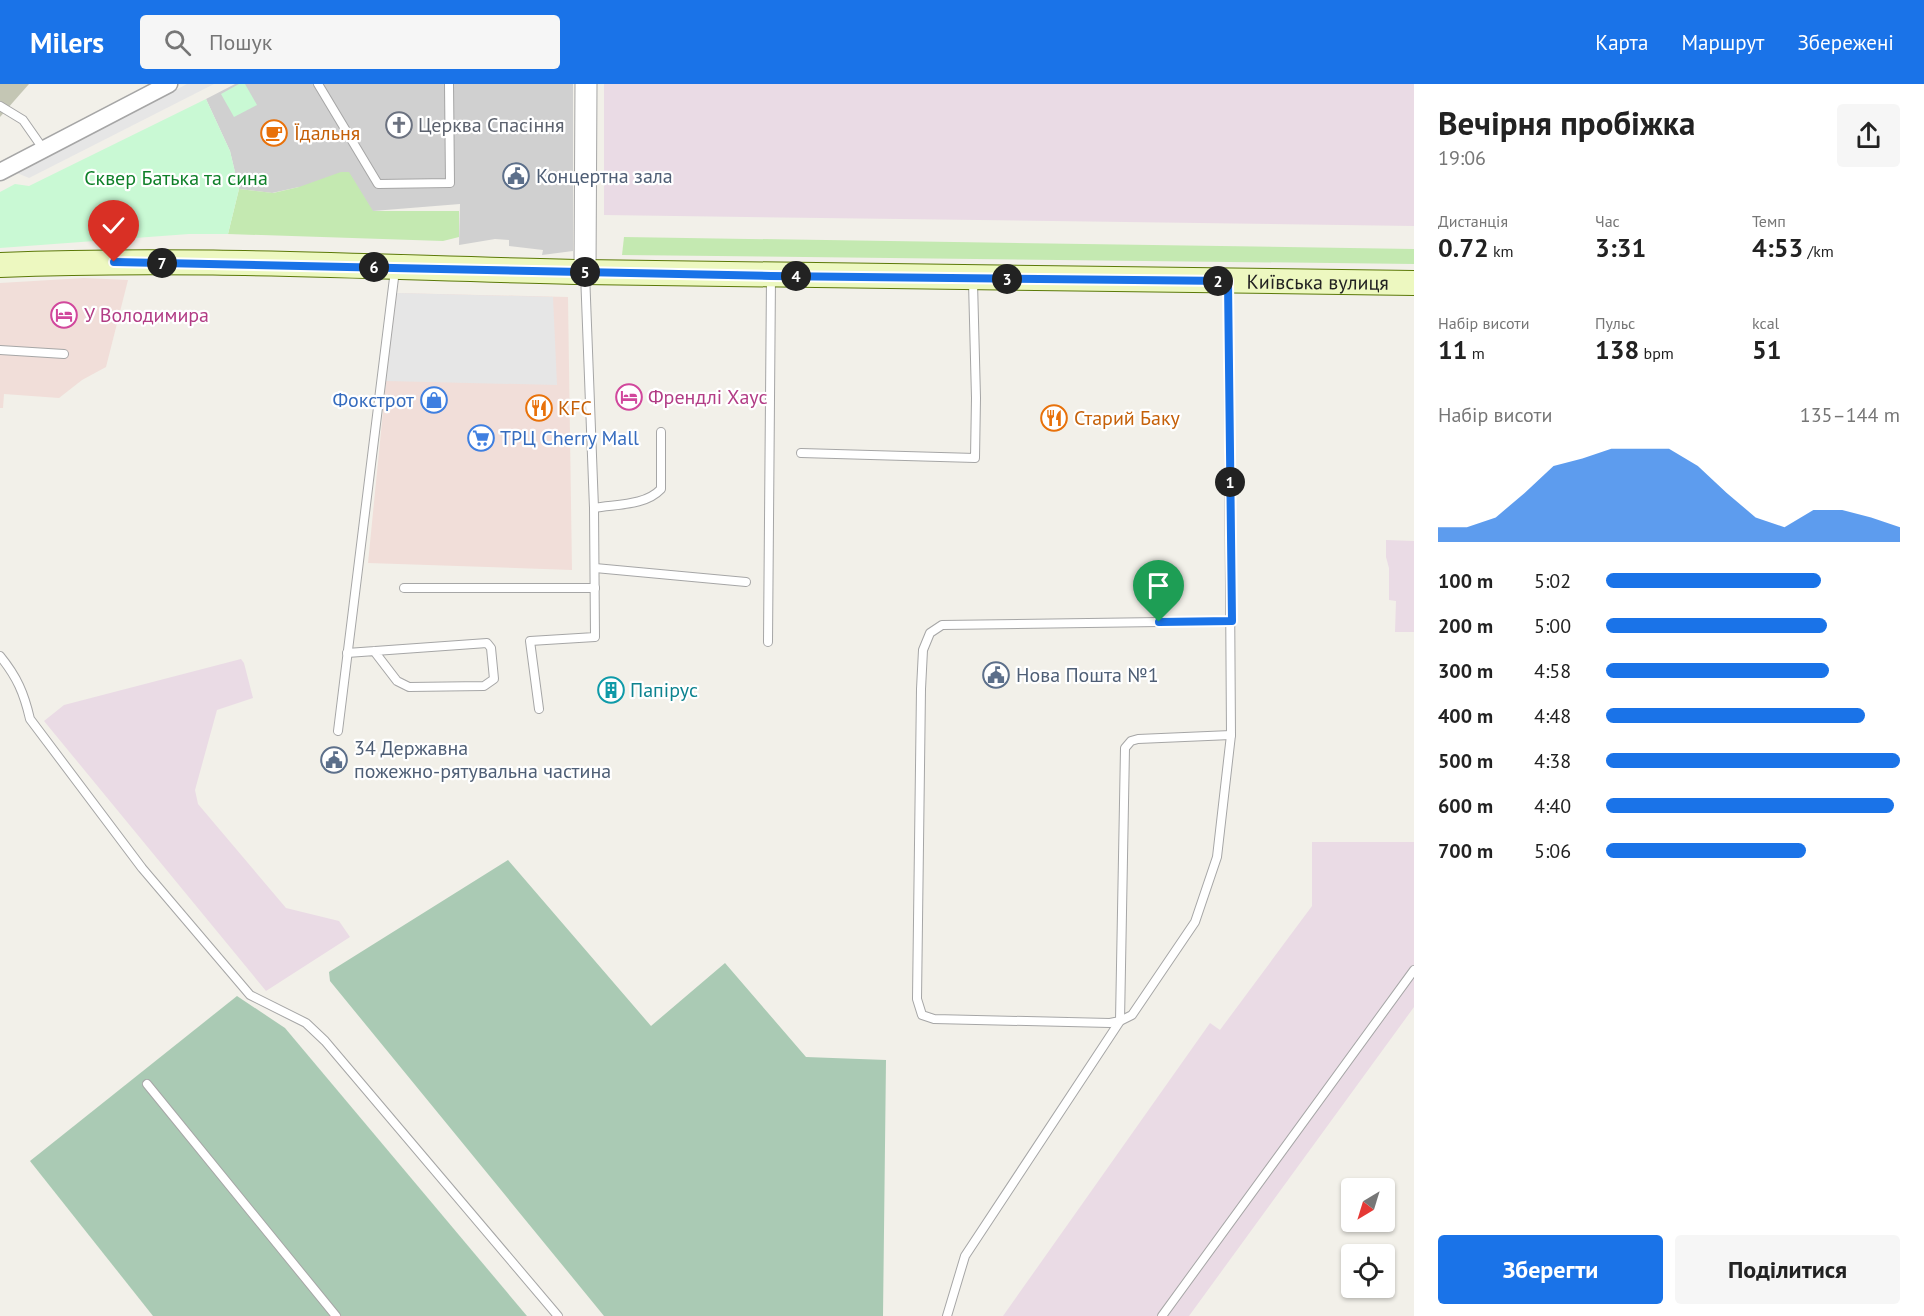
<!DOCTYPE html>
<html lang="uk">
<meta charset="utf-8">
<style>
:root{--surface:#fff;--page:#f6f6f6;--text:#222;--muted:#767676;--accent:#1a73e8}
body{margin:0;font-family:"PT Sans",sans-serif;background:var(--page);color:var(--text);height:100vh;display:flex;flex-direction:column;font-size:22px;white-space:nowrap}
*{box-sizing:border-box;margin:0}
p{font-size:20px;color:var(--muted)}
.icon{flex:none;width:33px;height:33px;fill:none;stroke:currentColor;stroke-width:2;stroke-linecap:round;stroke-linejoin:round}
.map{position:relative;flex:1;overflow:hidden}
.panel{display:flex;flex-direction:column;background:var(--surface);width:510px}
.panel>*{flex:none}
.needle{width:39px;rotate:218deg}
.controls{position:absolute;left:1341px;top:1094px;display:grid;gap:12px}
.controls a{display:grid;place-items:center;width:54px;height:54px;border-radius:6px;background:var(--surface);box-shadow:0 2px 4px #0004;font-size:30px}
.pin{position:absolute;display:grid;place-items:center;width:51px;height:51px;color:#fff;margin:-62px -26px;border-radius:50% 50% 50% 0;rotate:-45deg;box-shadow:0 0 6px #0007}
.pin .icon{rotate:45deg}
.km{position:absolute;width:30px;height:30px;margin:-15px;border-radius:50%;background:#222;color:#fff;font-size:16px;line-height:30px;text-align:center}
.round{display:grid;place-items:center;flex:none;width:63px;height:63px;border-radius:6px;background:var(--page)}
.headline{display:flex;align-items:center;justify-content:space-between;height:102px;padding:0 24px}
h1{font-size:33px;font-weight:800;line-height:45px}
.metrics{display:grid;grid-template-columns:repeat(3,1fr);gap:9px;height:102px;padding:6px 24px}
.metrics div{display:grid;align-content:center}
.metrics b{font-size:26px;font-weight:800}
.metrics small{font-size:16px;font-weight:400}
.metrics p{font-size:16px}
.chart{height:168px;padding:12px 24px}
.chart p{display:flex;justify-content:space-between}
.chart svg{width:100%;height:108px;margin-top:6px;fill:var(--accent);opacity:.7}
.cta{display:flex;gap:12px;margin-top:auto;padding:12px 24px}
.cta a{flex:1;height:69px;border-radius:6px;background:var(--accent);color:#fff;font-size:24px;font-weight:800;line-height:69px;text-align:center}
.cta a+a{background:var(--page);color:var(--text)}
ul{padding:0 24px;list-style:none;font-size:20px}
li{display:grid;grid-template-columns:96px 72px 1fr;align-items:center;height:45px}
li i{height:15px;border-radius:8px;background:var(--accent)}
header{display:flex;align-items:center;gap:36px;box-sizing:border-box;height:84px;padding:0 30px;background:var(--accent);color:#fff}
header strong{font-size:28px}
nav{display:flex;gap:33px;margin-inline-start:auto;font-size:21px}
.search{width:420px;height:54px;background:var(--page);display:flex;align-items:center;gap:15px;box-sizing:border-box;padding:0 21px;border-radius:6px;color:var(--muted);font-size:22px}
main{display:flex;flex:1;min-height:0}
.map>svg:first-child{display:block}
.commercial{fill:#f1ded9}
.industrial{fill:#eadbe5}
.religious{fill:#d0d0d0}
.construction{fill:#c4c6b4}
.grass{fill:#c4e9b1}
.cemetery{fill:#aacab4}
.park{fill:#c9f9d4}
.parking{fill:#e6e6e6}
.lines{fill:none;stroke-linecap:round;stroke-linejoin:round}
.service-casing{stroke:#a6a6a6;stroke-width:10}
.minor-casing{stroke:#a6a6a6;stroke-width:19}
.tertiary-casing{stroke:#a6a6a6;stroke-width:23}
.secondary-casing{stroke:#5c7908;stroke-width:26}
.service{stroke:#fff;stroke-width:8}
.minor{stroke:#fff;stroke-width:16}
.tertiary{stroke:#fff;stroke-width:21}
.secondary{stroke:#edf8c0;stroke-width:24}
.route-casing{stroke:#fff;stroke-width:12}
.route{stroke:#1a73e8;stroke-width:8}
.labels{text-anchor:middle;stroke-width:4.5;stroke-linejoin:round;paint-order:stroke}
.worship-label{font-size:20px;fill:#5b616d;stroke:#fff;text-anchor:start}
.food-label{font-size:20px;fill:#c56008;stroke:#fff;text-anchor:start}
.service-label{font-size:20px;fill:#4e5e75;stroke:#fff;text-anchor:start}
.park-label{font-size:20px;fill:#0f8029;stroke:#fff}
.street-label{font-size:20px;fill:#222;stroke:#fff}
.hotel-label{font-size:20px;fill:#b23c85;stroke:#fff;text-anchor:start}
.shop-label{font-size:20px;fill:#366cbe;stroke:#fff;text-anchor:end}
.culture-label{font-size:20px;fill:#0d838f;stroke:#fff;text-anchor:start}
</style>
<header>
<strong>Milers</strong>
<div class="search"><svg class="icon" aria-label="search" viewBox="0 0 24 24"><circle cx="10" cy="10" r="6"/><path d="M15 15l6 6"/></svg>Пошук</div>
<nav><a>Карта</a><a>Маршрут</a><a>Збережені</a></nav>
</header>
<main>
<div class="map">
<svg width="1414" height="1232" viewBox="0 0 1414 1232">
<rect width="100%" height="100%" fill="#f2f0e9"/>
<g class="commercial">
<path d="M 84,194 L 128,196 L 106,283 L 82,296 L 59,314 L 4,310 L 3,324 L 0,324 L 0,199 Z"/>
<path d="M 397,209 L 568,213 L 572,486 L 368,479 L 386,297 Z"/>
</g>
<g class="industrial">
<path d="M 604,0 L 1414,0 L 1414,142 L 604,131 Z"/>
<path d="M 1386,456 L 1414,457 L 1414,548 L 1395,548 L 1396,517 L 1389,516 L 1389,484 L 1386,473 Z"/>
<path d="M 241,575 L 244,579 L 253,614 L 217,626 L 195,706 L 198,720 L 286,824 L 339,837 L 350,853 L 266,907 L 44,637 L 64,621 Z"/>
<path d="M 1312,758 L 1414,758 L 1414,923 L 1189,1232 L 1003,1232 L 1210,939 L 1220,946 L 1312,822 Z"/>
</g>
<path class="religious" d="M 235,0 L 573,0 L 573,167 L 542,171 L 543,166 L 509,162 L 509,156 L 495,155 L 459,161 L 460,120 L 373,127 L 299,103 L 272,109 L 239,105 L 230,67 L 206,15 Z"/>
<path class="construction" d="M 0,0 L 29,0 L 0,33 Z"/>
<g class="grass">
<path d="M 341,88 L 349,88 L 373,127 L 459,127 L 459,153 L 443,157 L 228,150 L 239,105 L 273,109 L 299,103 Z"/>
<path d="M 624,153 L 1414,165 L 1414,180 L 622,171 Z"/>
</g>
<g class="cemetery">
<path d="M 508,776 L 651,942 L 725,879 L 806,973 L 886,976 L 883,1232 L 604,1232 L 330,897 L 329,888 Z"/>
<path d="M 237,912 L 285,944 L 527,1232 L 153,1232 L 30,1077 Z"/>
</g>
<g class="park">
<path d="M 239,0 L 245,0 L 257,21 L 234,33 L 221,10 Z"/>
<path d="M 206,15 L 230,67 L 239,105 L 228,150 L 189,150 L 0,164 L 0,108 L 15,100 L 29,102 Z"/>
</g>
<g class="parking">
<path d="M 187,0 L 214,0 L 29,94 L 17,89 Z"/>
<path d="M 397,209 L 553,213 L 557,301 L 386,297 Z"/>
</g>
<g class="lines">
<g class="service-casing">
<g id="service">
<path d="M 318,0 L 378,100 L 450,99 L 449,0"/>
<path d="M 0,22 L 23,36 L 44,66"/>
<path d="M 1228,201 L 1231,651 L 1217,773 L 1195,838 L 1132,931 L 1120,937 L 1110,939 L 934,935 L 922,931 L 917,915 L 921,605 L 923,566 L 930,549 L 942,541 L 1232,537"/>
<path d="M 0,266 L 64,270"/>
<path d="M 801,369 L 975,374 L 976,314 L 973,198"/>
<path d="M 594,424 C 616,420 645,422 661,405 L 661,348"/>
<path d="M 595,484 L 746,498"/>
<path d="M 404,504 L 595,504"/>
<path d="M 768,558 L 771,193"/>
<path d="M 347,569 L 487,559 L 491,564 L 494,595 L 484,602 L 409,603 L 397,597 L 374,567"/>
<path d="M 0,572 C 17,593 24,609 30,635 L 142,784 L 250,911 L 306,939 L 325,957 L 558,1232"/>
<path d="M 539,625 L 530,557 L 595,553 L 594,424 L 585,189"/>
<path d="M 338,647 L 395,186"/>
<path d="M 147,1000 L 336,1232"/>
<path d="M 947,1232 L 965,1172 L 1120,937 L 1125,664 L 1131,657 L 1138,655 L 1231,651"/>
<path d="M 1162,1232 L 1414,886"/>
</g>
</g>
<g class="minor-casing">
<path id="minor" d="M 0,88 L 169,0"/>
</g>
<g class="tertiary-casing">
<path id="tertiary" d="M 585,188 L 586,0"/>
</g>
<g class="secondary-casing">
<g id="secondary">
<path id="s1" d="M 0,181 C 194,173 389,184 583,188 C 860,194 1137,197 1414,199"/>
</g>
</g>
<use href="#service" class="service"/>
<use href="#minor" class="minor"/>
<use href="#tertiary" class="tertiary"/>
<use href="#secondary" class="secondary"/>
</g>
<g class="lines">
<g class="route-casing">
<path id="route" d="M 114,178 L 771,192 L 1228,197 L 1232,537 L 1159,538"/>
</g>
<use href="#route" class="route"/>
</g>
<defs>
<g id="church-ring" transform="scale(1.35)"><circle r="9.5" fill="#fff" stroke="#6b7280" stroke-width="1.5"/><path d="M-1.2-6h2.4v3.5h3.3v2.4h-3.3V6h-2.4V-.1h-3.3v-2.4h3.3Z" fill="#6b7280"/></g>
<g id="cafe-ring" transform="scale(1.35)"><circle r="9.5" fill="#fff" stroke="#e8710a" stroke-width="1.5"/><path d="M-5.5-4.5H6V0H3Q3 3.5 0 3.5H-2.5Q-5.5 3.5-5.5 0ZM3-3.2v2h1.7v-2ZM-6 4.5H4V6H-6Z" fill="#e8710a"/></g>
<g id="civic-ring" transform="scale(1.35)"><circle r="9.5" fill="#fff" stroke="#5c6f8a" stroke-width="1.5"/><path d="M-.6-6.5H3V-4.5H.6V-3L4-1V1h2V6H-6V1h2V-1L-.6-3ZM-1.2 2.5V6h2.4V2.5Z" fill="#5c6f8a"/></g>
<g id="hotel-ring" transform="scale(1.35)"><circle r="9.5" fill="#fff" stroke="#d1479c" stroke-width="1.5"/><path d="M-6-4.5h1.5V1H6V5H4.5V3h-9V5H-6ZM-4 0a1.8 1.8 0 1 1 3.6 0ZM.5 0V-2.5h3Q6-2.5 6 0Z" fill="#d1479c"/></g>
<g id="shop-ring" transform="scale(1.35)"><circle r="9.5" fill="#fff" stroke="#3f7fe0" stroke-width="1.5"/><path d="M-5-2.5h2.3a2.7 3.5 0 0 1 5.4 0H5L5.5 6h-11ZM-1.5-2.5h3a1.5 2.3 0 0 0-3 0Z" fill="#3f7fe0"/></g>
<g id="restaurant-ring" transform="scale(1.35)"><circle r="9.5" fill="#fff" stroke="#e8710a" stroke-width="1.5"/><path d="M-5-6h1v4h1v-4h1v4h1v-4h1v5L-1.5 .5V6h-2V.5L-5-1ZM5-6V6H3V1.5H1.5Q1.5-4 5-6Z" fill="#e8710a"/></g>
<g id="supermarket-ring" transform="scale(1.35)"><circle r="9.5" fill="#fff" stroke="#3f7fe0" stroke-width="1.5"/><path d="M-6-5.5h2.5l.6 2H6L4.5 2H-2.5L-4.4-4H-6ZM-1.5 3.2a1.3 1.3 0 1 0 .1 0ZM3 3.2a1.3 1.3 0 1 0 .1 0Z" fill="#3f7fe0"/></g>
<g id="building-ring" transform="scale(1.35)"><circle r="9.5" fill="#fff" stroke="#0f9aa8" stroke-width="1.5"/><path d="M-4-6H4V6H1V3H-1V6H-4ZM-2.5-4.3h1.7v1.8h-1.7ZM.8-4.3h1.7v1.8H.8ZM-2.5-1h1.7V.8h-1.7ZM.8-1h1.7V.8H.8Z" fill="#0f9aa8"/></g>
</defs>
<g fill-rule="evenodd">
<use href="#church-ring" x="399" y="41"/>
<use href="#cafe-ring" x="274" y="49"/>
<use href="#civic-ring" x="516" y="92"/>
<use href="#hotel-ring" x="64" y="231"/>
<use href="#hotel-ring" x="629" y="313"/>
<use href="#shop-ring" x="434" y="316"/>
<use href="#restaurant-ring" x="539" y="324"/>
<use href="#restaurant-ring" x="1054" y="334"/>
<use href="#supermarket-ring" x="481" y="354"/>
<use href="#civic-ring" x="996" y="591"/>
<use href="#building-ring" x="611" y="606"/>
<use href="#civic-ring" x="334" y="676"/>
</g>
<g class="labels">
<g class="worship-label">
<text x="418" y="48">Церква Спасіння</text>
</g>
<g class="food-label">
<text x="294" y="56">Їдальня</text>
<text x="558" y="331">KFC</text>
<text x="1074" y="341">Старий Баку</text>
</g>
<g class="service-label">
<text x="536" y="99">Концертна зала</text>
<text x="1016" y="598">Нова Пошта №1</text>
<text x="354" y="671">34 Державна<tspan x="354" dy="23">пожежно-рятувальна частина</tspan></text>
</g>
<g class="park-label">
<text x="176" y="101">Сквер Батька та сина</text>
</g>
<g class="street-label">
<text dy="7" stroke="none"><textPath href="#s1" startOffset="1318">Київська вулиця</textPath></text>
</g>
<g class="hotel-label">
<text x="84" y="238">У Володимира</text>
<text x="648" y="320">Френдлі Хаус</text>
</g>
<g class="shop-label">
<text x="414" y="323">Фокстрот</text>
<text x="500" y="361" text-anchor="start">ТРЦ Cherry Mall</text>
</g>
<g class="culture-label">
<text x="630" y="613">Папірус</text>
</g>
</g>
</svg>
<div class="controls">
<a><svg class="needle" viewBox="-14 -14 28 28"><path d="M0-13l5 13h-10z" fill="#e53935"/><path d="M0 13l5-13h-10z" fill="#767676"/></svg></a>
<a><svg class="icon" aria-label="locate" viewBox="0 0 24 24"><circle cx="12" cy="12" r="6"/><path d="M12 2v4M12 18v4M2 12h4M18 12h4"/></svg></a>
</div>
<div class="pin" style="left:1159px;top:538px;background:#1e9e55"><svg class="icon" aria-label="arrive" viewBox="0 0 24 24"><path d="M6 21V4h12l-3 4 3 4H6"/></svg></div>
<div class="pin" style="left:114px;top:178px;background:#d93025"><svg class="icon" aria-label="check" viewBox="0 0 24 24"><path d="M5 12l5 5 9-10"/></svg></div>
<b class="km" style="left:1230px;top:398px">1</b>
<b class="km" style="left:1218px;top:197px">2</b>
<b class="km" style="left:1007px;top:195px">3</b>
<b class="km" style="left:796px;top:192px">4</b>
<b class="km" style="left:585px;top:188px">5</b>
<b class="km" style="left:374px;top:183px">6</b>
<b class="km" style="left:162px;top:179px">7</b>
</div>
<section class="panel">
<div class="headline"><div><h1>Вечірня пробіжка</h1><p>19:06</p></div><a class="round"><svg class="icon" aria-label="share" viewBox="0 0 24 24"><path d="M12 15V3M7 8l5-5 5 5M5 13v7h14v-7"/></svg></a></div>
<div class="metrics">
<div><p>Дистанція</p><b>0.72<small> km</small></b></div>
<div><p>Час</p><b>3:31</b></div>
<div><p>Темп</p><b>4:53<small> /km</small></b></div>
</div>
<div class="metrics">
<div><p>Набір висоти</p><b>11<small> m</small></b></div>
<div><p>Пульс</p><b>138<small> bpm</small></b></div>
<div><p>kcal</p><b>51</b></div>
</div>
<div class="chart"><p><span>Набір висоти</span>135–144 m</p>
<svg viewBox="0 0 160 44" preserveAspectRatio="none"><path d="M0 44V38L10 38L20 34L30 24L40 13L50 10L60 6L70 6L80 6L90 13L100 24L110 34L120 38L130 31L140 31L150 34L160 38V44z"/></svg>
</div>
<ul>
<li><b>100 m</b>5:02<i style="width:73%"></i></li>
<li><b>200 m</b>5:00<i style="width:75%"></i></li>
<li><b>300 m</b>4:58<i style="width:76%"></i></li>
<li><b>400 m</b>4:48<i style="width:88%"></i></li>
<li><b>500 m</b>4:38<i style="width:100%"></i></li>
<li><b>600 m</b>4:40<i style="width:98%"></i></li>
<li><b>700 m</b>5:06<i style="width:68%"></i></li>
</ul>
<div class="cta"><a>Зберегти</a><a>Поділитися</a></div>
</section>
</main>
